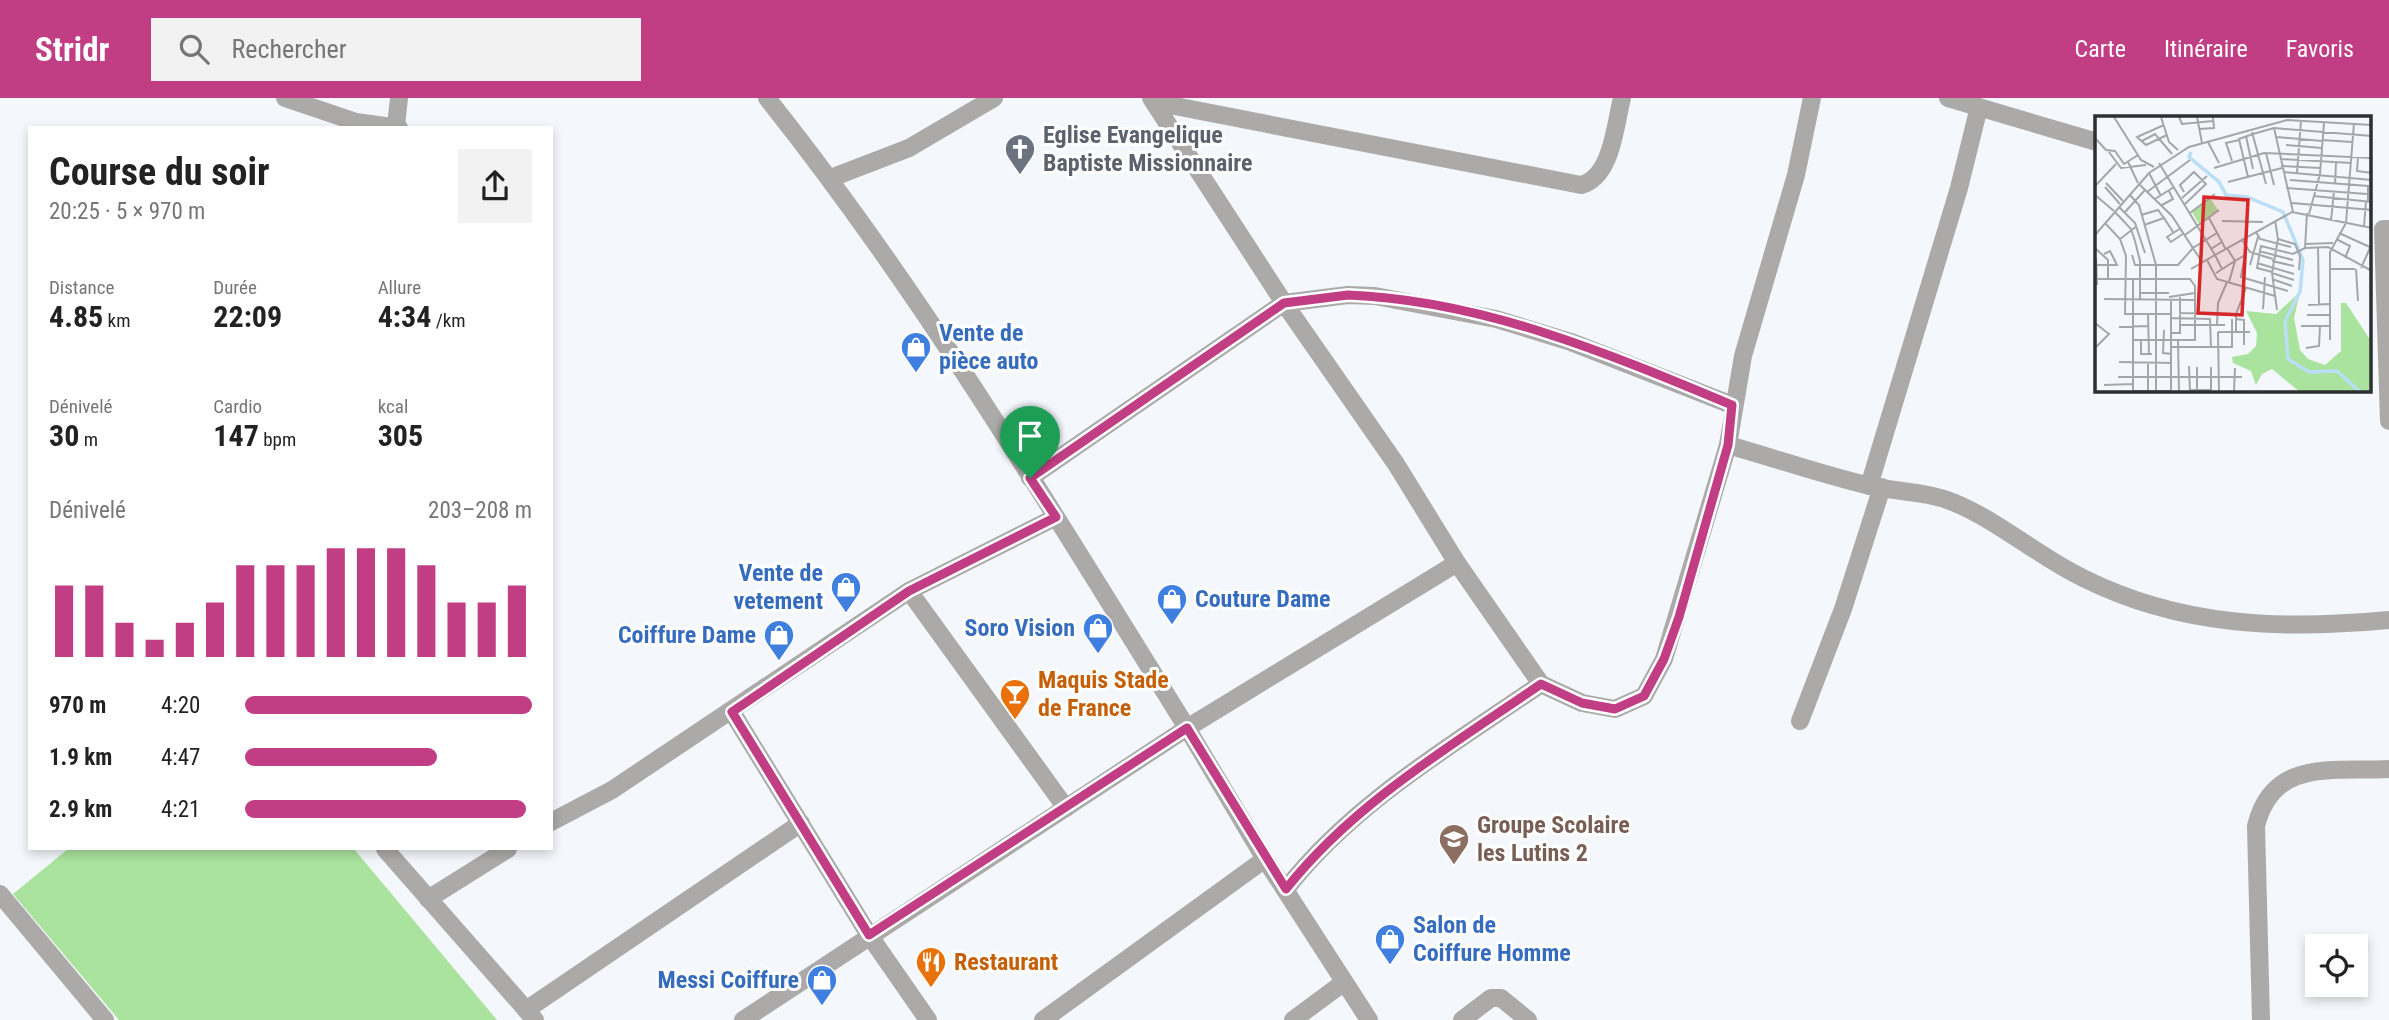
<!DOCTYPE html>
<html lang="fr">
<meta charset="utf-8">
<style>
:root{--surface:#fff;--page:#f2f2f2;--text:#222;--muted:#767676;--accent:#c13e85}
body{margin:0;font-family:"Roboto Condensed",sans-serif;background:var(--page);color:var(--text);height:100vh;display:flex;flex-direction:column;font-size:26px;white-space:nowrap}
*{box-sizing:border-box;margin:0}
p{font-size:23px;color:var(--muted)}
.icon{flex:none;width:38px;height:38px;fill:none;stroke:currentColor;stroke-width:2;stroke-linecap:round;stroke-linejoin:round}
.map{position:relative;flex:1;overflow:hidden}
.side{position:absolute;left:28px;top:28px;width:525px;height:724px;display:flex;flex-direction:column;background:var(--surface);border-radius:0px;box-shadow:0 4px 10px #0003}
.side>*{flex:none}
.fabs{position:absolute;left:2305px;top:836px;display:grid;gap:14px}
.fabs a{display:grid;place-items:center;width:63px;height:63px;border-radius:0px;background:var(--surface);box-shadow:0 4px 10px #0003;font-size:35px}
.pin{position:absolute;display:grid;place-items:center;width:60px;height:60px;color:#fff;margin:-72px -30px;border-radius:50% 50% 50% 0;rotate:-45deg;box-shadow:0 0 7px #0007}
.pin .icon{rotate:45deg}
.round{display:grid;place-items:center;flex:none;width:74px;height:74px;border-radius:0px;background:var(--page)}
.head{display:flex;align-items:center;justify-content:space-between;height:119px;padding:0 21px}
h1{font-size:38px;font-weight:700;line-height:52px}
.stats{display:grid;grid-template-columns:repeat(3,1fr);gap:10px;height:119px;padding:7px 21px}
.stats div{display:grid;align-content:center}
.stats b{font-size:30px;font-weight:700}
.stats small{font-size:19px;font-weight:400}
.stats p{font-size:19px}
.chart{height:196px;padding:14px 21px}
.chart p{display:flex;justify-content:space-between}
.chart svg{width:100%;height:126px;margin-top:7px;stroke:var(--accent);stroke-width:6}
ul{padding:0 21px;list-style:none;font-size:23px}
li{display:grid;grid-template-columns:112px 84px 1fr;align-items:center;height:52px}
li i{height:18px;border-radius:9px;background:var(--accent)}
header{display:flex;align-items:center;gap:42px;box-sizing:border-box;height:98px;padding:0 35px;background:var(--accent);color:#fff}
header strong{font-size:33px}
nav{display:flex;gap:38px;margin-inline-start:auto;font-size:24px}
.search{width:490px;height:63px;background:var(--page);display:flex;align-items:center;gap:18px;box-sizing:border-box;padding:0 24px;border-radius:0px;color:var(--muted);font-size:26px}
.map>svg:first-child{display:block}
.green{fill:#aae39e}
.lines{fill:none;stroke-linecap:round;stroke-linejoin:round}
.minor{stroke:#aca9a9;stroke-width:18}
.route-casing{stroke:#fff;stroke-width:14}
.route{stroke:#c13e85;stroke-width:9}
.labels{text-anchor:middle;stroke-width:6;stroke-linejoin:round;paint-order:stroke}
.worship-label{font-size:24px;font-weight:bold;fill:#5b616d;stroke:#fff;text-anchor:start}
.shop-label{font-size:24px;font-weight:bold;fill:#366cbe;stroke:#fff;text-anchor:end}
.food-label{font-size:24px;font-weight:bold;fill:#c56008;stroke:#fff;text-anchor:start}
.education-label{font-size:24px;font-weight:bold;fill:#785e54;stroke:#fff;text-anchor:start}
.inset-river{fill:none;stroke:#badef6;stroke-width:3.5}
.inset-road{fill:none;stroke:#a4a7aa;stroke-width:2}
.view{fill:#d62828;fill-opacity:0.15;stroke:#d62828;stroke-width:3.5}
.inset-edge{fill:none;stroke:#2d2f30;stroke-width:3.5}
</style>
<header>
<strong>Stridr</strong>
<div class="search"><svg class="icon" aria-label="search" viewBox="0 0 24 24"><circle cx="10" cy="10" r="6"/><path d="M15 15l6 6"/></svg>Rechercher</div>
<nav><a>Carte</a><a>Itinéraire</a><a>Favoris</a></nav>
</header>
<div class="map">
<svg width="2389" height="922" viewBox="0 0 2389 922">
<rect width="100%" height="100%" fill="#f4f7fb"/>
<path class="green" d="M 68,751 L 354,751 L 497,922 L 119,922 L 13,796 Z"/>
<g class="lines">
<g class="minor">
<path d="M 285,0 L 356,24 L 399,30"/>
<path d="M 1948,0 L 2097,44"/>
<path d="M 1154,4 L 1581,87 C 1612,79 1615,27 1622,0"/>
<path d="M 396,28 L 399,0"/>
<path d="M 831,80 L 909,50 L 994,0"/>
<path d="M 2389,131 L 2383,131 L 2389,323"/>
<path d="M 1728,347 C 1774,360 1820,376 1866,387 C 1894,394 1927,393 1955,405 C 2000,424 2038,458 2083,480 C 2181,529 2282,532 2389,522"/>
<path d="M 1030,380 L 1284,205 L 1151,0"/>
<path d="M 1869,388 L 1959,90 L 1979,9"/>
<path d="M 1056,419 L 909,493 L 1066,710"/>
<path d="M 1541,586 L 1457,465 L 1396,366 L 1284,205 L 1348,197 L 1375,198 L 1496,221 L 1571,244 L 1732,307"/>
<path d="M 732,614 L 869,837 L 928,922"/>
<path d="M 1800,623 L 1843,511 L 1882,389"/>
<path d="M 551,724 L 612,692 L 909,493"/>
<path d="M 385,751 L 535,922"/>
<path d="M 1286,791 C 1353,705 1451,648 1541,586 L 1582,605 L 1615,611 L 1644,598 L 1664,561 L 1728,347 L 1743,258 L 1796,77 L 1812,0"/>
<path d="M 0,796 L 105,922"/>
<path d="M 428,801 L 508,751"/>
<path d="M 526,912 L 801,725"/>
<path d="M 743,922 L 1187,630 C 1054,416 924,197 767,0"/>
<path d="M 1043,922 L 1265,761"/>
<path d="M 1293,922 L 1343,885"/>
<path d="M 1369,922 L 1265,761 L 1187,630 L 1457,465"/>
<path d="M 1462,922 L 1491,900 L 1501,900 L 1528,922"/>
<path d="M 2261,922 L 2256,728 C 2273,660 2332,674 2389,671"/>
</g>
</g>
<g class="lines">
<g class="route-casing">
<path id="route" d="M 1348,197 C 1482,202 1610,256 1732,307 L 1728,347 L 1679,519 L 1664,561 L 1644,598 L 1615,611 L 1582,605 L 1541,586 C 1451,648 1354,705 1286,791 L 1187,630 L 869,837 L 732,614 L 909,493 L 1056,419 L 1030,380 L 1284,205 Z"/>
</g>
<use href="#route" class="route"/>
</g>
<defs>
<g id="church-pin" transform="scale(1.575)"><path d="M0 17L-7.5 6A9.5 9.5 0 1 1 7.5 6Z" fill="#6b7280" stroke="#fff"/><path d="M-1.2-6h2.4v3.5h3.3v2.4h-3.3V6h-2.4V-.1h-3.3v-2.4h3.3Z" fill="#fff"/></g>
<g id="shop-pin" transform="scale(1.575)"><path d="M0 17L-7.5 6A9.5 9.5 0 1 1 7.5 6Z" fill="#3f7fe0" stroke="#fff"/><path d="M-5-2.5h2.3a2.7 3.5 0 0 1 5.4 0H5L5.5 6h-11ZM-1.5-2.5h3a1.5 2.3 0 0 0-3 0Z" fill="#fff"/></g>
<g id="bar-pin" transform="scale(1.575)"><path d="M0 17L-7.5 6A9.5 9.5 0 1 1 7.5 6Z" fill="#e8710a" stroke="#fff"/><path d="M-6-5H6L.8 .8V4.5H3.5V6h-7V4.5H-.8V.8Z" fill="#fff"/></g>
<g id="school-pin" transform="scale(1.575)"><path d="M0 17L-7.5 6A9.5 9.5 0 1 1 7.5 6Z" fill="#8d6e63" stroke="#fff"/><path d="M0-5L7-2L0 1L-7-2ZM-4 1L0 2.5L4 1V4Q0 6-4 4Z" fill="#fff"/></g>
<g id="restaurant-pin" transform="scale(1.575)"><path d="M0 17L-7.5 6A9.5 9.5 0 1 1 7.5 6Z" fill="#e8710a" stroke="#fff"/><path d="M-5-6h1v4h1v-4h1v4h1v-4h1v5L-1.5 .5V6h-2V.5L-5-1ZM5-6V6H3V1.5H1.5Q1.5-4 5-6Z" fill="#fff"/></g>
</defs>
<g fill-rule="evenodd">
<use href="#church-pin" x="1020" y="51"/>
<use href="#shop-pin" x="916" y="249"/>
<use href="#shop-pin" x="846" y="489"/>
<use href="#shop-pin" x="1172" y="501"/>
<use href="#shop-pin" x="1098" y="530"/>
<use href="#shop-pin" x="779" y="537"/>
<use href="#bar-pin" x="1015" y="596"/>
<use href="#school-pin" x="1454" y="741"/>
<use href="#shop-pin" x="1390" y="841"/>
<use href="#restaurant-pin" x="931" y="864"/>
<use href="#shop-pin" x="822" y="882"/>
</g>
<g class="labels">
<g class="worship-label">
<text x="1043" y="45">Eglise Evangelique<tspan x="1043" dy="28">Baptiste Missionnaire</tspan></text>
</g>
<g class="shop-label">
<text x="939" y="243" text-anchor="start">Vente de<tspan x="939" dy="28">pièce auto</tspan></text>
<text x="823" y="483">Vente de<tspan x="823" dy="28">vetement</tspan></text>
<text x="1195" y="509" text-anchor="start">Couture Dame</text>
<text x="1075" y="538">Soro Vision</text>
<text x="756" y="545">Coiffure Dame</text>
<text x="1413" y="835" text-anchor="start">Salon de<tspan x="1413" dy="28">Coiffure Homme</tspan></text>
<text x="799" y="890">Messi Coiffure</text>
</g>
<g class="food-label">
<text x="1038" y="590">Maquis Stade<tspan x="1038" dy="28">de France</tspan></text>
<text x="954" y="872">Restaurant</text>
</g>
<g class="education-label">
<text x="1477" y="735">Groupe Scolaire<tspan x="1477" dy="28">les Lutins 2</tspan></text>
</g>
</g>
<g transform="translate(2095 18)">
<rect width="276" height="276" fill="#f4f7fb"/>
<path d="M 115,82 L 123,94 L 104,108 L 97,96 ZM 205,176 L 199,202 L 205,234 L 213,243 L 230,249 L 246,235 L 246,187 L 251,187 L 276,225 L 276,276 L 205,276 L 177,253 L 167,258 L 161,269 L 156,255 L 138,247 L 137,241 L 153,238 L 161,230 L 162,217 L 151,195 L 181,198 Z" fill="#aae39e"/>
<path class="inset-river" d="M 96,36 L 94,41 L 124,66 L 131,79 L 152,81 L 188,96 L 208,144 L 205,176 L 190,205 L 193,243 L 214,256 L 242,255 L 265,276"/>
<path class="inset-road" d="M 19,1 L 46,44 L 59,51M 66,1 L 74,26 L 83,34M 84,1 L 87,8 L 118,5M 102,1 L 107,27M 69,9 L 42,21 L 51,29 L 72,19M 179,12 L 198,96M 104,13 L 119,12 L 118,1M 157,16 L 171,68M 151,20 L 158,53M 181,21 L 227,25M 0,22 L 11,34 L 20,35 L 29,48 L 43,39M 227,24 L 257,26M 47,25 L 60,18 L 77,38M 113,26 L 124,47M 191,29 L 227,32M 14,36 L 26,52 L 51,49M 171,37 L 179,69M 263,41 L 262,55 L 277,57M 185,43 L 256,47M 137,45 L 131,27 L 144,24M 33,46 L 43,67M 64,47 L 120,139 L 197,96 L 277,112M 186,50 L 226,52M 119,52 L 169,37 L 277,42M 188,56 L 277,64M 54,57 L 66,80M 202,57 L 206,5M 153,61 L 144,23 L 158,18 L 179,12 L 277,20M 195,64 L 273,70 L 273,86M 133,66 L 187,52M 11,67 L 28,85M 44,68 L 77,100 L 107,146M 240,68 L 241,47M 1,69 L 21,48M 10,71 L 25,88M 191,72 L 272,78M 52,76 L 95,44M 89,76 L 85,69 L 99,56 L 111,68 L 90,88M 34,78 L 44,89 L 61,149 L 61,276M 0,79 L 19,95M 219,80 L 277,86M 87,82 L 112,60M 60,83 L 79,71M 197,87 L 277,94M 67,89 L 78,83 L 74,75M 24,91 L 40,107 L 50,137M 20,96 L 36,113 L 40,125 L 45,145 L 45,184M 30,96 L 50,74M 95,97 L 120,78M 214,98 L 225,58 L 229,7M 46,99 L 63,94 L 69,102M 114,102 L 127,126M 180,104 L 183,123 L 177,157 L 182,194M 127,105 L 168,106M 236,105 L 239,75M 10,107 L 25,123 L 31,140 L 30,198 L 76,198M 49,109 L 69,102 L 78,116M 269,110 L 271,86M 86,112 L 72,121 L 76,126 L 89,117M 161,116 L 165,123 L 196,131M 244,117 L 277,132M 0,119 L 54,57 L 94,31 L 192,4 L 277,9M 90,119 L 124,94M 25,123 L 42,110M 183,123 L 200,128 L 205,140 L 204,154M 241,123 L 255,130 L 250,142M 147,124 L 155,136 L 178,143M 210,128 L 238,127M 223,131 L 224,188M 0,132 L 13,144 L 13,163M 132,132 L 140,145 L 150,139M 210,132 L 212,97M 116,133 L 127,126 L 131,134M 164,135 L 198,144M 37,139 L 40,149 L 83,149 L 98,132 L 122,117M 150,139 L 146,161 L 193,175M 1,142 L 2,169M 112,144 L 122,163 L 180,180M 177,145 L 199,150M 162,147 L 199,158M 0,149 L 22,149 L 15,135 L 9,138M 155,149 L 163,121M 266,152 L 275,132M 96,153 L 120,139 L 127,153M 234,153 L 260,153M 261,153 L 263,185M 177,156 L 162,152 L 166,130 L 198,138 L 210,132 L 233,131 L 277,155M 121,157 L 140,145 L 134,166M 177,157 L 199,164M 0,163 L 95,163 L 100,170 L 100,224 L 39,224M 177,163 L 197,170M 45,177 L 74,177M 74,181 L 100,177M 9,183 L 101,184M 76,184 L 76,276M 213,189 L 234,188M 168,193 L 170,161M 84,197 L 141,198 L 141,216M 53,198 L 54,238M 141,198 L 151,172M 212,199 L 235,199M 76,202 L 115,203 L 116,232M 141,203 L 149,204 L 149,229M 0,207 L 14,218 L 0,232M 85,209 L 130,209M 122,209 L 123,187 L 132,166M 206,210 L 235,210M 24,211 L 53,210M 69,214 L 68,237 L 77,238M 123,216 L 124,276M 123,216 L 155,216M 77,217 L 85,217 L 85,179M 46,224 L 46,238 L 57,238M 83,224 L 84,276M 235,224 L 235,136 L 251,107 L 259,7M 77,231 L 137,231 L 137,203M 211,232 L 224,230 L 225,210M 24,246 L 77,247M 53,247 L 53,276M 94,250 L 95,276M 102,251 L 102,276M 116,251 L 116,276M 23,261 L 147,261M 9,269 L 38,268M 95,274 L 116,274M 38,275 L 76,275M 38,276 L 38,163M 139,276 L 140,252"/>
<path class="view" d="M 109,81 L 153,84 L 147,199 L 103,197 Z"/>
<rect width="276" height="276" class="inset-edge"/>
</g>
</svg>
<div class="fabs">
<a><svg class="icon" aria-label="locate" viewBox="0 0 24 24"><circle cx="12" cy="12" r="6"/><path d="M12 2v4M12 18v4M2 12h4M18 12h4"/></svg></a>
</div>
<div class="pin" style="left:1030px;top:380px;background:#1e9e55"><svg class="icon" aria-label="arrive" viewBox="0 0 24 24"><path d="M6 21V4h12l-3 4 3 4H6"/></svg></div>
<section class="side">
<div class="head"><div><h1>Course du soir</h1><p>20:25 · 5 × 970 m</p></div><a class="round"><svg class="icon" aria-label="share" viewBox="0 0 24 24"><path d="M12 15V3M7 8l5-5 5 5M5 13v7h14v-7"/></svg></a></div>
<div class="stats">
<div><p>Distance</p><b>4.85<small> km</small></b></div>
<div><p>Durée</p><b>22:09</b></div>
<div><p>Allure</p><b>4:34<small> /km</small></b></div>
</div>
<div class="stats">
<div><p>Dénivelé</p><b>30<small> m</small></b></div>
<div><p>Cardio</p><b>147<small> bpm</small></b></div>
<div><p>kcal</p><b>305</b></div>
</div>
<div class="chart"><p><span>Dénivelé</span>203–208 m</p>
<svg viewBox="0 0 160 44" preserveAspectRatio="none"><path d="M5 44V19M15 44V19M25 44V32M35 44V38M45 44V32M55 44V25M65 44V12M75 44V12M85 44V12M95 44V6M105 44V6M115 44V6M125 44V12M135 44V25M145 44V25M155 44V19"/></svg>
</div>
<ul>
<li><b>970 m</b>4:20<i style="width:100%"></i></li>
<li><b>1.9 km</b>4:47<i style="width:67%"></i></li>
<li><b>2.9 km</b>4:21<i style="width:98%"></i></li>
</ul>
</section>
</div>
